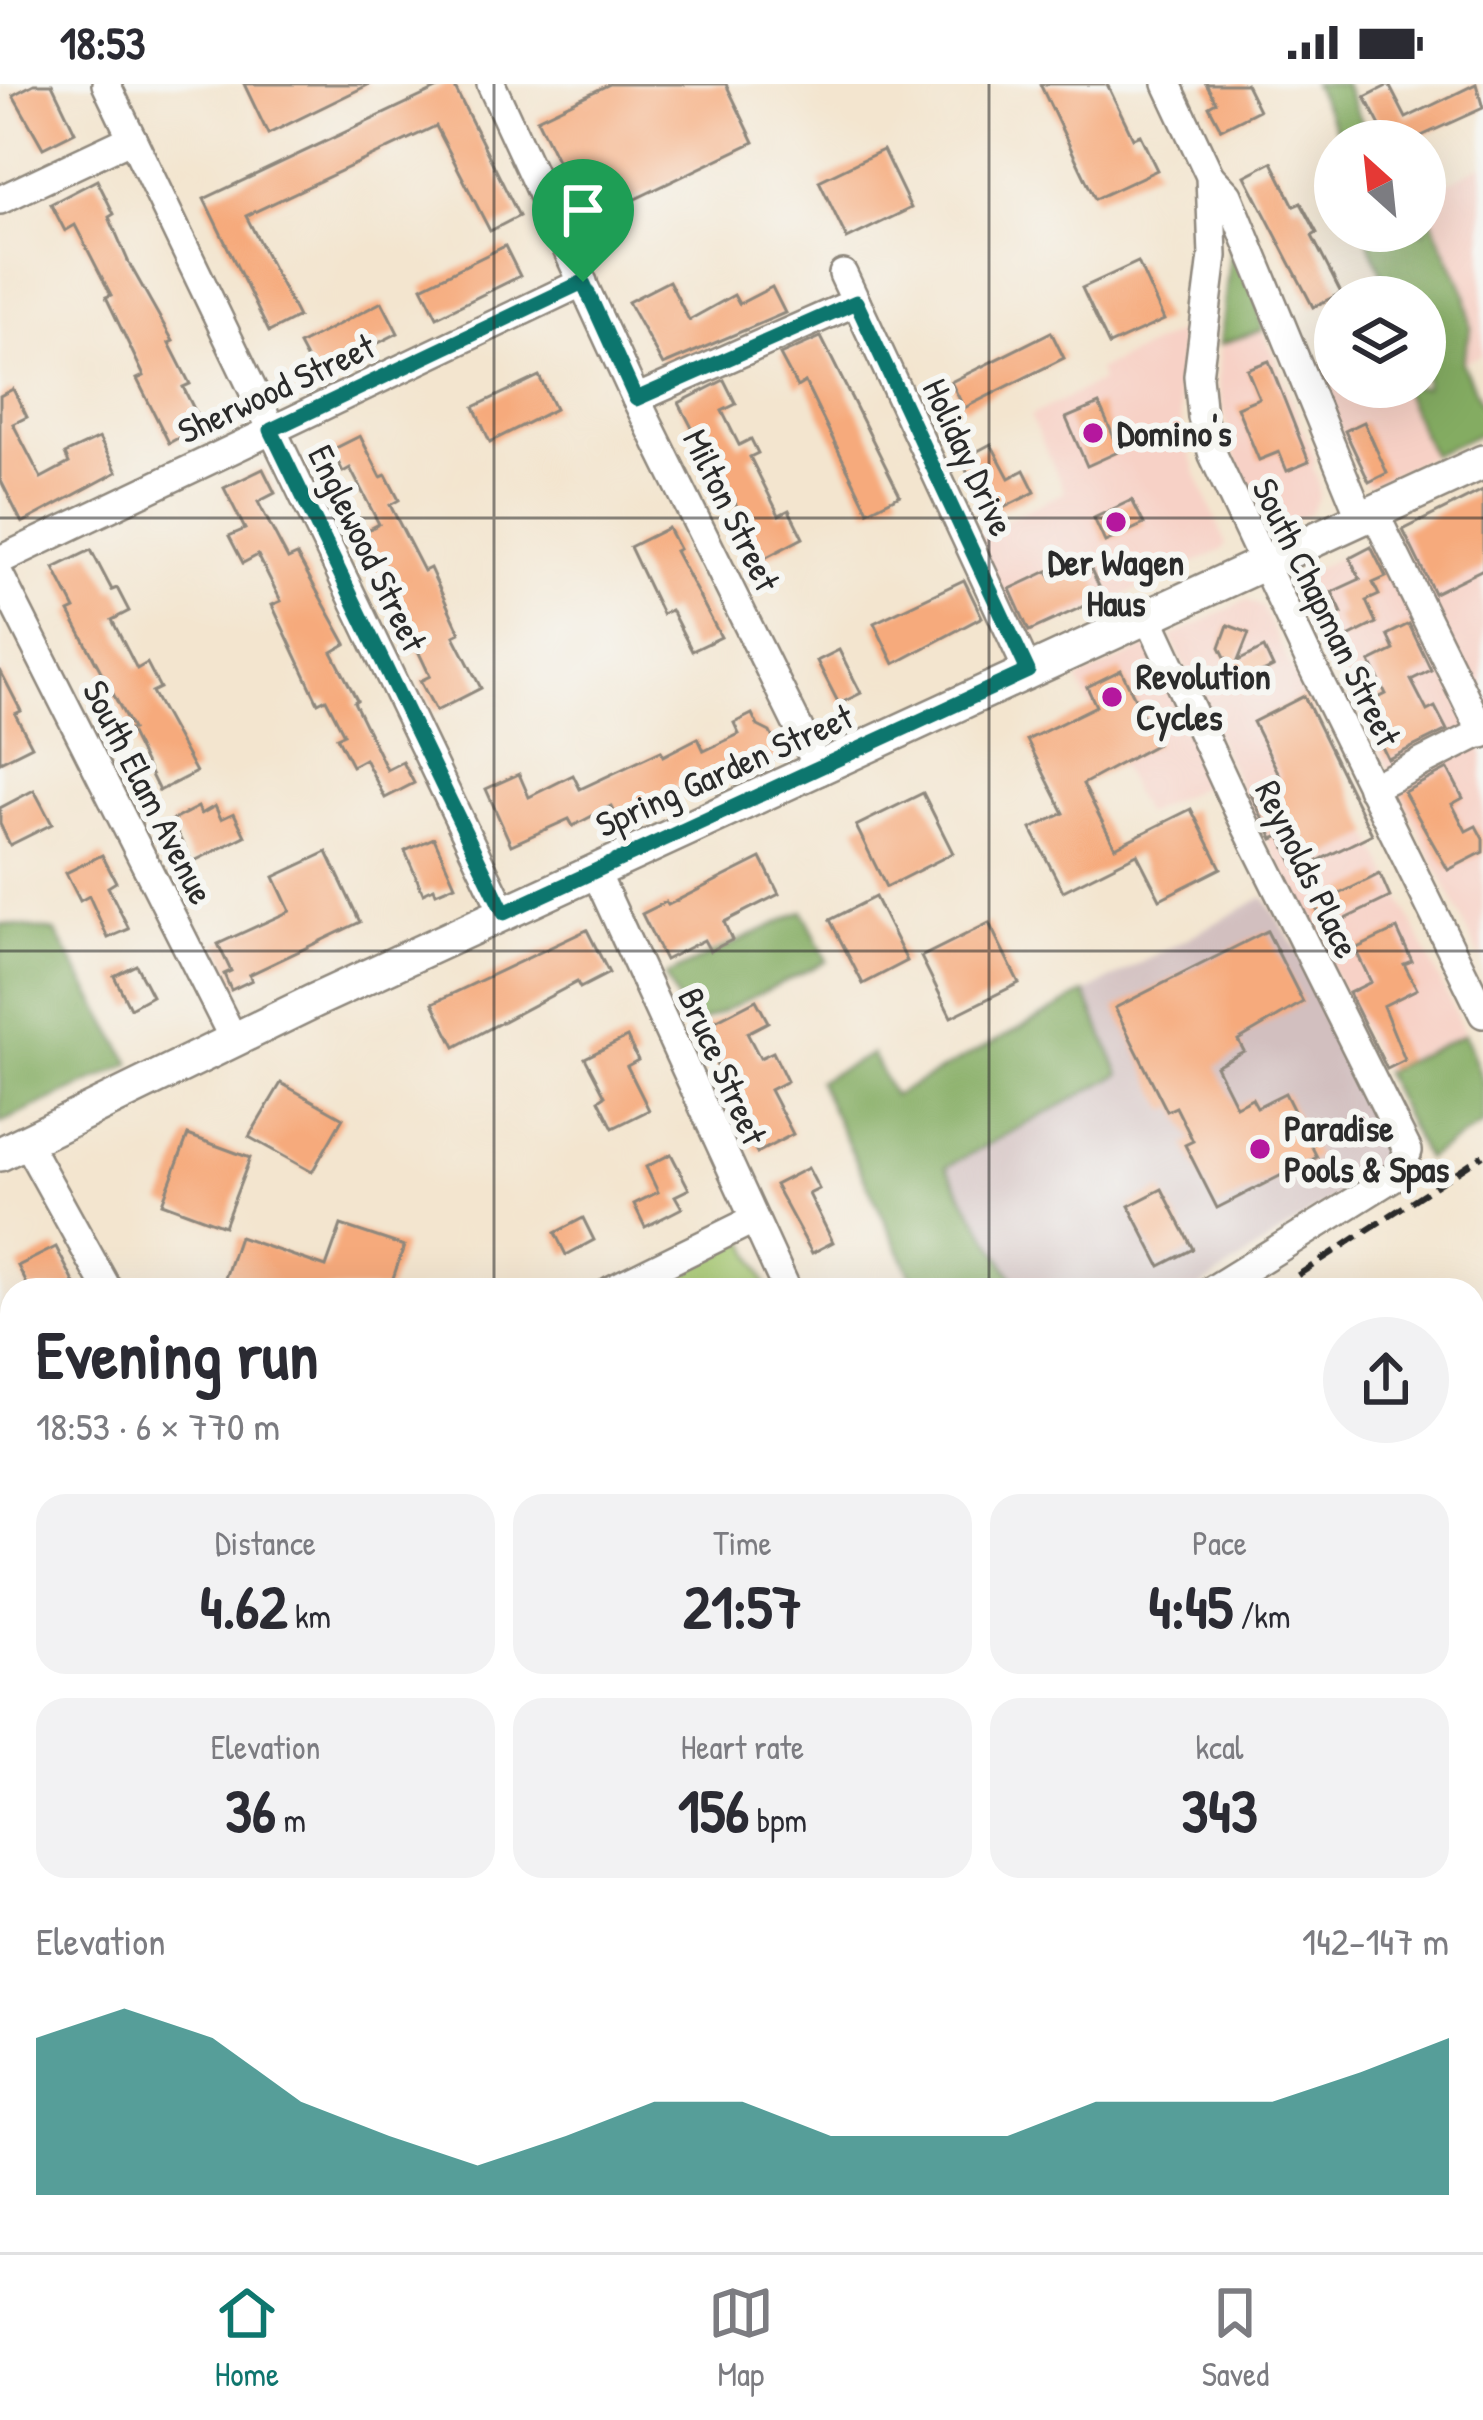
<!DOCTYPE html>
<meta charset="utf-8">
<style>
:root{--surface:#fff;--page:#f2f2f3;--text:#2b2b33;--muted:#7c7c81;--line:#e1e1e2;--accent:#0f766e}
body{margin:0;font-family:"Patrick Hand",sans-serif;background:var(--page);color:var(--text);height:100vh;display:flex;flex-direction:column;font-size:45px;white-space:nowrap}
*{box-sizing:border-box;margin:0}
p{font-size:39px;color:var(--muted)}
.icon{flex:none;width:66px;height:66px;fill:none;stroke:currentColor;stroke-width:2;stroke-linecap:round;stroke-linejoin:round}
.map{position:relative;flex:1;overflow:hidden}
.side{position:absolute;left:0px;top:1194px;width:1485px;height:975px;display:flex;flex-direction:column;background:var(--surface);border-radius:36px 36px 0 0;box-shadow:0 12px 48px #0002}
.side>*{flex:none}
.needle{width:78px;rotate:333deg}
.fabs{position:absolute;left:1314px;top:36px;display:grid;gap:24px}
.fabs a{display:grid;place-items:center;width:132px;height:132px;border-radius:50%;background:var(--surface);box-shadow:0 12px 48px #0002;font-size:60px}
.pin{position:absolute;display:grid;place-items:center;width:102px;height:102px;color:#fff;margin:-123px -51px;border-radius:50% 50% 50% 0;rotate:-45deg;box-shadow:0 0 12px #0007}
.pin .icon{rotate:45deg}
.round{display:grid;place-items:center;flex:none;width:126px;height:126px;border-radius:63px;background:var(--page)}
.summary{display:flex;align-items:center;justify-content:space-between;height:204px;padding:0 36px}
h1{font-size:66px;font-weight:700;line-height:90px}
.stats{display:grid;grid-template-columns:repeat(3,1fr);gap:18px;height:204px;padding:12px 36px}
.stats div{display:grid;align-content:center;border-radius:30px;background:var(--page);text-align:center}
.stats b{font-size:60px;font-weight:700}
.stats small{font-size:33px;font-weight:400}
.stats p{font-size:33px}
.chart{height:336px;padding:24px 36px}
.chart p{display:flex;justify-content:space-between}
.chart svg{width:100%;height:216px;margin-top:12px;fill:var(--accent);opacity:.7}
.status{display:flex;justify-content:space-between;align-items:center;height:84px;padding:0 60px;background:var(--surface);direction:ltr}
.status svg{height:33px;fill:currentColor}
.dock{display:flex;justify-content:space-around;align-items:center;height:168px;border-top:3px solid var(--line);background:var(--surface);font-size:33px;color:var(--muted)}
.dock a{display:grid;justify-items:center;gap:6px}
.dock .on{color:var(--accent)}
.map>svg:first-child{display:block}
.built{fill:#f7d1c6}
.industrial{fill:#d2bfbf}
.green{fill:#a5c76f;stroke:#68794d;stroke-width:3}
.forest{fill:#84ac62;stroke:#586c46;stroke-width:3}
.building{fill:#f6aa7c}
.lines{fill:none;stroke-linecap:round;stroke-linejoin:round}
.minor-tunnel{stroke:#cbc0ae;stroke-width:27;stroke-dasharray:27 14;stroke-linecap:butt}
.minor-casing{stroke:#8f887d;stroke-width:32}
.major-casing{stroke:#8f887d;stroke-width:38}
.minor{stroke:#fff;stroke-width:27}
.major{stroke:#fff;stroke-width:33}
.rail{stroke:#2b2b2b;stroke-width:6;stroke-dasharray:18 9;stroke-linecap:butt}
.route-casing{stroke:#fff;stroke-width:24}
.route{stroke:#0f766e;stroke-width:15}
.grid{fill:none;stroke:#2b2b2b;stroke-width:3;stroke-opacity:0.55}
.poi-dot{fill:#b5179e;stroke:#f6f6f2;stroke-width:4.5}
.labels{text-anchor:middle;stroke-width:12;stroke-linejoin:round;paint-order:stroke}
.street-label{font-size:36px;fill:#2b2b2b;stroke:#f6f6f2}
.poi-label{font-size:36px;font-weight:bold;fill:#2b2b2b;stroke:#f6f6f2;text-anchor:start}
</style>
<div class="status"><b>18:53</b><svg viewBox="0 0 49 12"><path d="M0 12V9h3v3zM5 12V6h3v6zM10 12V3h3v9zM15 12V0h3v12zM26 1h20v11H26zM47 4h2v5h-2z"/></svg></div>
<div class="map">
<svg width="1483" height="2168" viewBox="0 0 1483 2168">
<rect width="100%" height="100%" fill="#f6f6f2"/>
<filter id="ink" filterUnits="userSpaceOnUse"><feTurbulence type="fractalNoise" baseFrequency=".00833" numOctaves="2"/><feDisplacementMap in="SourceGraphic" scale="24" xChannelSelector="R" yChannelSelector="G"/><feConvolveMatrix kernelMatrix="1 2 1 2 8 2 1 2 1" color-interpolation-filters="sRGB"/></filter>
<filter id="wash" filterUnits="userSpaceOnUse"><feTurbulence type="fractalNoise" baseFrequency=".004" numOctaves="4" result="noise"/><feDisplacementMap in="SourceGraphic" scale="48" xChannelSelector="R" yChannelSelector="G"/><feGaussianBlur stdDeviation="2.7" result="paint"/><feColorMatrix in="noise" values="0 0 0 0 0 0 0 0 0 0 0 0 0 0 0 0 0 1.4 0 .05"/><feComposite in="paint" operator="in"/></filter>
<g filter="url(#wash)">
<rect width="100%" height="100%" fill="#f3e5cf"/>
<g class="built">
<path d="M 1483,81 L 1483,270 L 1462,279 L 1471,245 L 1425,122 L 1425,110 Z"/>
<path d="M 1263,246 L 1315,376 L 1313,384 L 1318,398 L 1319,413 L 1309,430 L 1274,444 L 1267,442 L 1232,365 L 1218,298 L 1220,260 Z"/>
<path d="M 1180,247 L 1177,305 L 1183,346 L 1196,389 L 1226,460 L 1222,466 L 1112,517 L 1024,553 L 974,451 L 1065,408 L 1030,332 L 1101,297 L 1098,286 Z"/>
<path d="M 1335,283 L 1335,303 L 1401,303 L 1432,371 L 1370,401 L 1364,398 L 1317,292 Z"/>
<path d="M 1483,407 L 1483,630 L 1396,448 Z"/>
<path d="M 1380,455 L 1483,668 L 1483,878 L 1299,502 L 1300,492 Z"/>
<path d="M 1247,516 L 1262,523 L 1465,950 L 1383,988 L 1244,712 L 1171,553 Z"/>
<path d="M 1150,562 L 1201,672 L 1209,699 L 1144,730 L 1077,596 Z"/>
</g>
<g class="industrial">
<path d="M 1264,813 L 1298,867 L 1390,1049 L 1389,1077 L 1196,1206 L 1020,1206 L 945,1083 L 1120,990 L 1085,909 Z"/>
<path d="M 0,1740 L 12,1766 L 12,1965 L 0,1973 Z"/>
<path d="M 492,2157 L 1059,2157 L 1042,2168 L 475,2168 Z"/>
</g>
<g class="green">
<path d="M 745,1155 L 768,1206 L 650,1206 L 648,1202 Z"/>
<path d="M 1483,1467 L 1483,2168 L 1163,2168 L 1162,2157 L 1473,2157 L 1473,1472 Z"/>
</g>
<g class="forest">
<path d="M 1313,0 L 1344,0 L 1371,57 L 1342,57 Z"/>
<path d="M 1425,122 L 1466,210 L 1471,245 L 1462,279 L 1483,323 L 1483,348 L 1432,371 L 1401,303 L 1425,303 L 1425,213 L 1390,213 L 1365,147 L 1425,147 Z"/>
<path d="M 1237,157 L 1258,210 L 1263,246 L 1220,260 L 1231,159 Z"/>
<path d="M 803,827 L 827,877 L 690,943 L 665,892 Z"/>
<path d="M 0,840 L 55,847 L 131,980 L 0,1039 Z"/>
<path d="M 1085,909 L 1120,990 L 946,1083 L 1020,1206 L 918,1206 L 818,997 L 872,970 L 893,1012 Z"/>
<path d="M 1465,950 L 1483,998 L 1483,1040 L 1426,1075 L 1383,988 Z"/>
</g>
<g id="blocks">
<g class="building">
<path d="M 34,0 L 52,0 L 75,48 L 43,64 L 13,11 Z"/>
<path d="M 244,0 L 370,0 L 268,50 Z"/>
<path d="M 447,0 L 453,0 L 519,132 L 490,147 L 436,42 L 246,132 L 298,233 L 269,248 L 204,115 Z"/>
<path d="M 610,0 L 726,0 L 754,58 L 587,138 L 537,35 Z"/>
<path d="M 1040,0 L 1107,0 L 1133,54 L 1140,51 L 1157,86 L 1095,115 Z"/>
<path d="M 1206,0 L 1246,0 L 1259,26 L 1221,45 L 1209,22 L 1216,18 Z"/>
<path d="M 1476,0 L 1483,24 L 1410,57 L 1388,57 L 1365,13 L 1389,1 L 1406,34 Z"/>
<path d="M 883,66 L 911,124 L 847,155 L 819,97 Z"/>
<path d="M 1272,78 L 1294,122 L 1301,119 L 1317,149 L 1312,152 L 1341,209 L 1313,223 L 1245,92 Z"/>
<path d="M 97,96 L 114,130 L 109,133 L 129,179 L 173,257 L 169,259 L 190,300 L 183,303 L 202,341 L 169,359 L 137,295 L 144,292 L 106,213 L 111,211 L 75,141 L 65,147 L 51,120 Z"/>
<path d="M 505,162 L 520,192 L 437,233 L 422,203 Z"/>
<path d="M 1138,178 L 1164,236 L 1109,261 L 1082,204 Z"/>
<path d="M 669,197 L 689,236 L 734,211 L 739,220 L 772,203 L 785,229 L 663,281 L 628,218 Z"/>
<path d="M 382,218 L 398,249 L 315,291 L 299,261 Z"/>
<path d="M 1051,248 L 1064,274 L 964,324 L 951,298 Z"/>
<path d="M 821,253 L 900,411 L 868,427 L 805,298 L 797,303 L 780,271 Z"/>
<path d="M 1269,277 L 1309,378 L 1287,387 L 1279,368 L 1259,376 L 1237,323 L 1259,314 L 1247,285 Z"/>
<path d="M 539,292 L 555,325 L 490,358 L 474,323 Z"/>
<path d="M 724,296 L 736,320 L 722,327 L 739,361 L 751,355 L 758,369 L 750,373 L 779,431 L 789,426 L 803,454 L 753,480 L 739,452 L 749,446 L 720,389 L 711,393 L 697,365 L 702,363 L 679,319 Z"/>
<path d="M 13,305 L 27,333 L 13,340 L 41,394 L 69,379 L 65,370 L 99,354 L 117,388 L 22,439 L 0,395 L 0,312 Z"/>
<path d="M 1099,320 L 1120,367 L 1087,382 L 1066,334 Z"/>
<path d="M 1364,338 L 1387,389 L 1369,398 L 1345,347 Z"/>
<path d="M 360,352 L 381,393 L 386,391 L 399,416 L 390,421 L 424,487 L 430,484 L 460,549 L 454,552 L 481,604 L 436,627 L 420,597 L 430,592 L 362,449 L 379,440 L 350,384 L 343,388 L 332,366 Z"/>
<path d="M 991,360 L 1009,394 L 1024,386 L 1035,408 L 995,428 L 978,395 L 972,398 L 961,376 Z"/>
<path d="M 263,385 L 275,409 L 258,418 L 288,475 L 297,471 L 346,560 L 332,568 L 357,616 L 354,618 L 387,686 L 403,678 L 414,699 L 385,714 L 365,675 L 352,682 L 337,653 L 344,650 L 326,615 L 318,619 L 272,521 L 281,517 L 258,471 L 243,479 L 229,452 L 245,445 L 224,404 Z"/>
<path d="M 1483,406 L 1483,485 L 1434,509 L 1403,446 Z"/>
<path d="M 1132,416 L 1144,440 L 1105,458 L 1094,434 Z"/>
<path d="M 668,444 L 679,465 L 675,467 L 721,553 L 692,567 L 671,526 L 662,530 L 630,463 Z"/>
<path d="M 1371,463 L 1386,493 L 1373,499 L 1379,511 L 1366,517 L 1376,539 L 1346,554 L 1335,532 L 1342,529 L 1332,508 L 1360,495 L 1350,474 Z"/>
<path d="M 91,466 L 112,506 L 117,504 L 129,527 L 112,536 L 137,585 L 147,579 L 160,604 L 152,608 L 196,688 L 159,707 L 129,646 L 132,645 L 69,528 L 75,525 L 54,484 Z"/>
<path d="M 1088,479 L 1104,513 L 1029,547 L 1010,505 L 1048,487 L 1052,496 Z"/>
<path d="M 964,496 L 982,533 L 894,580 L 874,539 Z"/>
<path d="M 1409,540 L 1431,586 L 1411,596 L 1427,627 L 1435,623 L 1447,646 L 1388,675 L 1362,622 L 1386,610 L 1370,578 L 1394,566 L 1387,551 Z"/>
<path d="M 1228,541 L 1249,549 L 1238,577 L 1264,564 L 1273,583 L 1257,591 L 1261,599 L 1242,608 L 1220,563 Z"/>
<path d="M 839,566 L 861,609 L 839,620 L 817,577 Z"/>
<path d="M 0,586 L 21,627 L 15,630 L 32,662 L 0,678 Z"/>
<path d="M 1121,586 L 1157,660 L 1083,700 L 1115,763 L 1191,725 L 1221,784 L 1160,815 L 1137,770 L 1063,807 L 1031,745 L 1064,729 L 1027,656 L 1096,622 L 1087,603 Z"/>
<path d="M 1304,612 L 1372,750 L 1297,787 L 1280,752 L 1273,755 L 1250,709 L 1281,694 L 1253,638 Z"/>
<path d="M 752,630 L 758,642 L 770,648 L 781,672 L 741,691 L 738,685 L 695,706 L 690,696 L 616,731 L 611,722 L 573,742 L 569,735 L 511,761 L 486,705 L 519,690 L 529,713 L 573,691 L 580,705 L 661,667 L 663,672 L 698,654 L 704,667 L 739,650 L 734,639 Z"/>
<path d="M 1448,685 L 1463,714 L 1452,720 L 1466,747 L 1476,742 L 1483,755 L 1483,768 L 1448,786 L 1404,708 Z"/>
<path d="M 34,706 L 52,740 L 10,761 L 0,740 L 0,724 Z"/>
<path d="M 923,709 L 953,769 L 886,803 L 856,742 Z"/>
<path d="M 215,722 L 221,735 L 234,729 L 245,752 L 192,778 L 171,737 L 198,723 L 201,730 Z"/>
<path d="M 434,754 L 455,801 L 436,809 L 434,804 L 423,809 L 405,767 Z"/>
<path d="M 327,768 L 360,838 L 249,891 L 252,896 L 231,906 L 224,890 L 231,887 L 218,860 L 290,827 L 274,793 Z"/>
<path d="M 102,771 L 116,798 L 108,803 L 129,845 L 108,854 L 89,812 L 80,817 L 66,789 Z"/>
<path d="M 761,774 L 779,810 L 724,838 L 732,856 L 710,867 L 704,856 L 665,876 L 642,830 L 666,818 L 668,821 Z"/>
<path d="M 1380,790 L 1390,813 L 1326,844 L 1315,822 Z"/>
<path d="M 875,813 L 907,877 L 863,900 L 830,836 Z"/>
<path d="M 989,839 L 1019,899 L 951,933 L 921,873 Z"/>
<path d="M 1397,845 L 1412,877 L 1404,880 L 1417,905 L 1383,922 L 1405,976 L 1387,985 L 1349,909 L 1371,898 L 1355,865 Z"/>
<path d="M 587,846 L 609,889 L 580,904 L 577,898 L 455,963 L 433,919 Z"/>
<path d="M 1267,847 L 1303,918 L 1238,956 L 1244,967 L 1216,982 L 1236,1022 L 1252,1014 L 1257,1023 L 1285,1009 L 1317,1073 L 1217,1124 L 1185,1061 L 1193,1057 L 1176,1023 L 1167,1027 L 1115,924 Z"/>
<path d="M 136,881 L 152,912 L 130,924 L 114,892 Z"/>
<path d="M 756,916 L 768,938 L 747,949 L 760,974 L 773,968 L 787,997 L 770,1006 L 793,1050 L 757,1069 L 700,945 Z"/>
<path d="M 627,953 L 638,976 L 627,982 L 649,1026 L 613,1044 L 599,1016 L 605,1012 L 585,974 Z"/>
<path d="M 281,999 L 343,1034 L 312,1088 L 249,1053 Z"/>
<path d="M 188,1051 L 250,1074 L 224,1142 L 162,1119 Z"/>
<path d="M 671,1070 L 689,1105 L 675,1112 L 682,1124 L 645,1143 L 634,1120 L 658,1108 L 646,1083 Z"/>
<path d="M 808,1084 L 819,1105 L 809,1110 L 833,1158 L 812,1169 L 775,1101 Z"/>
<path d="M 1162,1105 L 1193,1165 L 1160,1182 L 1129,1122 Z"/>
<path d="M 583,1134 L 594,1156 L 566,1171 L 555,1149 Z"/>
<path d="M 341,1141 L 404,1162 L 389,1206 L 221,1206 L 239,1153 L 326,1183 Z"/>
<path d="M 56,1163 L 78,1206 L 30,1206 L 18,1182 Z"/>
</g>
</g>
</g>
<g filter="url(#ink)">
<use href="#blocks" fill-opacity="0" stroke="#8f887d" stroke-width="3"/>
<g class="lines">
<path class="minor-tunnel" d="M 1473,2108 L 1483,2105"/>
<g class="minor-casing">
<g id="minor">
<path d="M 106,0 L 504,829"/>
<path d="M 491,0 L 636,315 L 820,687"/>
<path d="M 1167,0 L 1210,92 L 1213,172 L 1198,292 L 1202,333 L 1213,371 L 1313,584 L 1483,930"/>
<path d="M 1210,92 L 1228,111 L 1360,432"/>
<path d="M 0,116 L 132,54"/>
<path d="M 843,190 L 1028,587"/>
<path d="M 636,315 L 856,218"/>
<path d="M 1373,426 L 1483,650"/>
<path d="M 0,476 L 583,198"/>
<path d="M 0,492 L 234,956"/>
<path d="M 1148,532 L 1237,724 L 1408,1067 L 1400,1089 L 1212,1206"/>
<path d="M 1371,704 L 1482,648"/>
<path d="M 595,787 L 787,1206"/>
<path d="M 26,1058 L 108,1206"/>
<path d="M 611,1206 L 753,1136"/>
<path d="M 1473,1580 L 1483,1576"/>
<path d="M 0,1694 L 12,1720"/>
<path d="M 0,1994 L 12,1986"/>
<path d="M 438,2168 L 455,2157"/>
<path d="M 1179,2168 L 1297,2157"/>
</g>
</g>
<g class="major-casing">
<g id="major">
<path d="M 0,1070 L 314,917 L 1483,378"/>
<path d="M 1473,1397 L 1483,1392"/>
<path d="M 1473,1440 L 1483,1436"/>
<path d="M 1090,2157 L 1091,2168"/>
<path d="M 1123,2157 L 1136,2168"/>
</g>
</g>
<use href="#minor" class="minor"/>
<use href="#major" class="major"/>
<g class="rail">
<path d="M 1275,1206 L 1483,1071"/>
<path d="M 0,2047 L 12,2039"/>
</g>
</g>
</g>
<g class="lines" filter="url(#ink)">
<g class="route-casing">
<path id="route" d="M 583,198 L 636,315 L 856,218 L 1028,587 L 504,829 L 271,346 Z"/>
</g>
<use href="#route" class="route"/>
</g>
<path class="grid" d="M 494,0 L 494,1206M 989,0 L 989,1206M 0,434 L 1483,434M 0,867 L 1483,867M 0,1301 L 12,1301M 1473,1301 L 1483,1301M 0,1734 L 12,1734M 1473,1734 L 1483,1734M 494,2157 L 494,2168M 989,2157 L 989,2168"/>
<g class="poi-dot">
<circle cx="1093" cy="349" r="12"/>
<circle cx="1116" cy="438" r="12"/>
<circle cx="1112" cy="613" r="12"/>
<circle cx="1260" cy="1065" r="12"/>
</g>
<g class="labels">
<g class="street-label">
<text transform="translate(276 304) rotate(-25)" y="13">Sherwood Street</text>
<text transform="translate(969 373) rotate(65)" y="13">Holiday Drive</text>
<text transform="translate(732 426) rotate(64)" y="13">Milton Street</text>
<text transform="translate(368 464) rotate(64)" y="13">Englewood Street</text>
<text transform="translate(1327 528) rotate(64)" y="13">South Chapman Street</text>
<text transform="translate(724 686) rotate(-24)" y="13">Spring Garden Street</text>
<text transform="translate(149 708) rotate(63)" y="13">South Elam Avenue</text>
<text transform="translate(1308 785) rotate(64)" y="13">Reynolds Place</text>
<text transform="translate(723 982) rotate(66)" y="13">Bruce Street</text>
</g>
<g class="poi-label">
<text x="1117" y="362">Domino's</text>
<text x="1116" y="491" text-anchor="middle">Der Wagen<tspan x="1116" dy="41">Haus</tspan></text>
<text x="1136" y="605">Revolution<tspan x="1136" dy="41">Cycles</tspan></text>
<text x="1284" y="1057">Paradise<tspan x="1284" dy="41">Pools &amp; Spas</tspan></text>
</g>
</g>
</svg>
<div class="fabs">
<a><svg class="needle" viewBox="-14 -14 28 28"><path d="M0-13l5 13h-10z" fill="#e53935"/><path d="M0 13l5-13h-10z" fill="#7c7c81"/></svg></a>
<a><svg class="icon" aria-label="layers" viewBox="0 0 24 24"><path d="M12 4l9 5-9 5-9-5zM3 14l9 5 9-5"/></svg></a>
</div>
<div class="pin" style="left:583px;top:198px;background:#1e9e55"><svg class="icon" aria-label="arrive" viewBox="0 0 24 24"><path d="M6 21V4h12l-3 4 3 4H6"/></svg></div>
<section class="side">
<div class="summary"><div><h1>Evening run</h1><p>18:53 · 6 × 770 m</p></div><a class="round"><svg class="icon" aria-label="share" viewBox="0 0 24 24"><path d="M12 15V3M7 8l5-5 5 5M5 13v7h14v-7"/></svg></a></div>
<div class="stats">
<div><p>Distance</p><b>4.62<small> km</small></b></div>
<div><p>Time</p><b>21:57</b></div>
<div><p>Pace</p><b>4:45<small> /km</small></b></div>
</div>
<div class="stats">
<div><p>Elevation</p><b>36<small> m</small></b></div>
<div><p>Heart rate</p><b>156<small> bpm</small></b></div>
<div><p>kcal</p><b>343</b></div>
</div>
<div class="chart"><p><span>Elevation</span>142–147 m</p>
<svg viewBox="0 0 160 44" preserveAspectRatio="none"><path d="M0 44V12L10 6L20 12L30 25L40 32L50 38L60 32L70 25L80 25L90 32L100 32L110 32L120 25L130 25L140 25L150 19L160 12V44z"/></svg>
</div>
</section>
</div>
<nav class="dock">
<a class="on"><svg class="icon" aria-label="home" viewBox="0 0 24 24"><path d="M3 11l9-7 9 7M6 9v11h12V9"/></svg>Home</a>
<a><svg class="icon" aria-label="map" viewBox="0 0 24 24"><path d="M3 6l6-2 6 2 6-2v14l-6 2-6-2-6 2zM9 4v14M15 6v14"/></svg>Map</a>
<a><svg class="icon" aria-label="saved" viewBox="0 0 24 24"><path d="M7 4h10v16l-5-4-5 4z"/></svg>Saved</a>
</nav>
